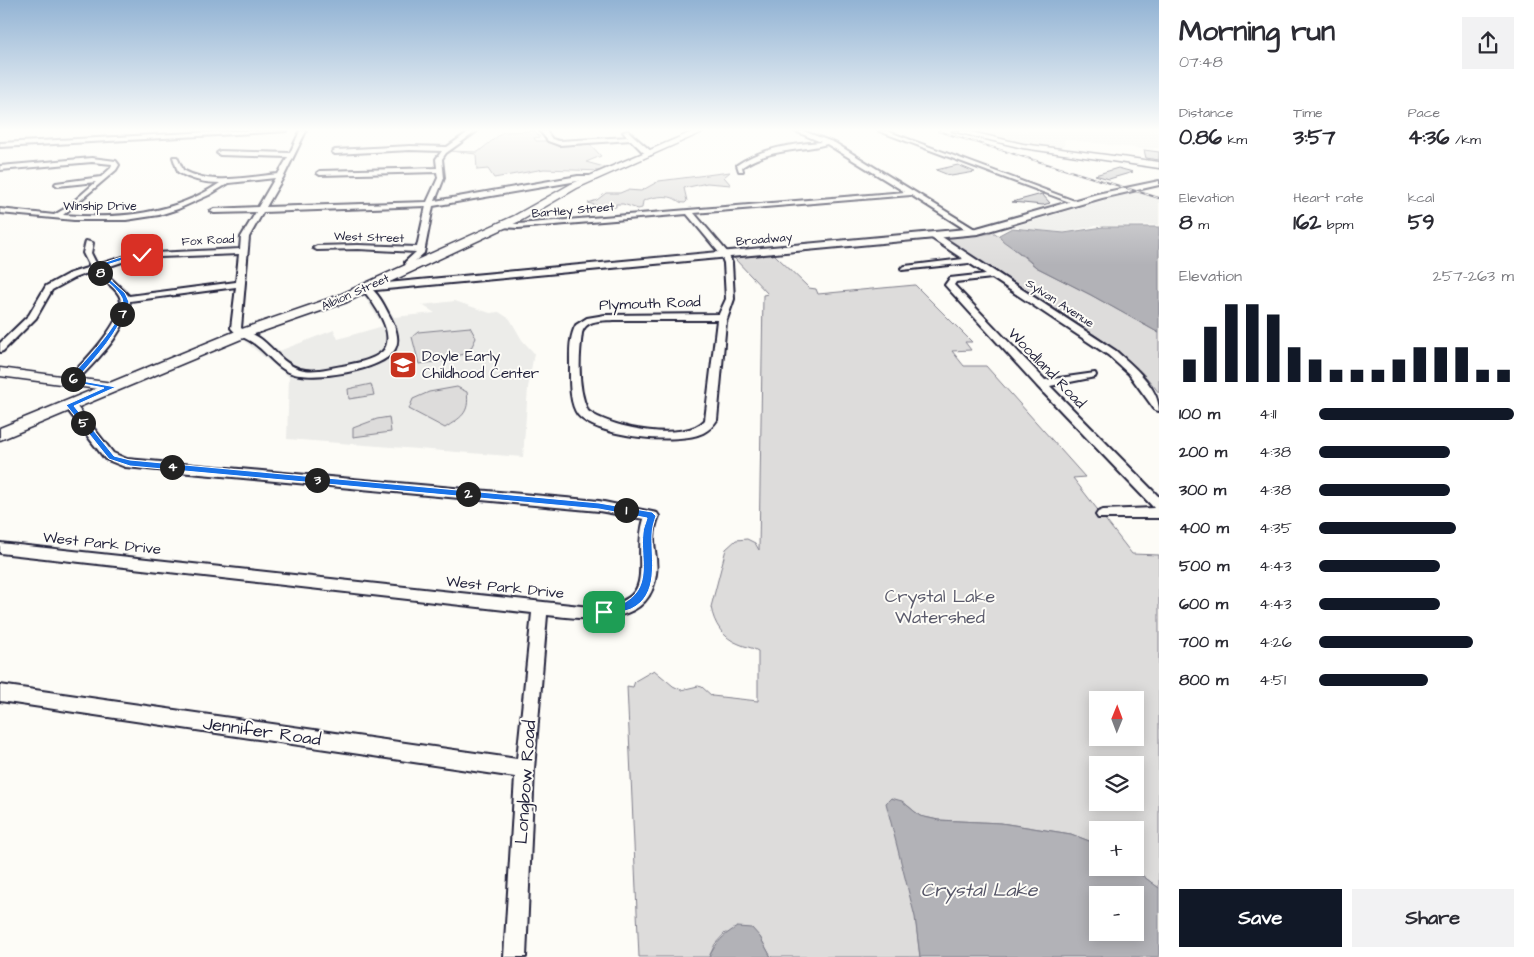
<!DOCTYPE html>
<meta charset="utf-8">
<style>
:root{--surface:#fff;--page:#f2f2f3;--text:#2b2b33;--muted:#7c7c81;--accent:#111827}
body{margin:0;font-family:"Architects Daughter",sans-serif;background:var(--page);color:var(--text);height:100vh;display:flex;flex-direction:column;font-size:19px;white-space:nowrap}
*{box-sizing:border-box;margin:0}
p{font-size:16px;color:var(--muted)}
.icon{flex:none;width:28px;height:28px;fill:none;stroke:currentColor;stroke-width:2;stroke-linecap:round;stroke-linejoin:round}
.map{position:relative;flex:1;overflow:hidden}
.side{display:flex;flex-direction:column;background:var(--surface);width:375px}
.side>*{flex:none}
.needle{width:32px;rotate:1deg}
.fabs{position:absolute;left:1089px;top:691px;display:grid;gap:10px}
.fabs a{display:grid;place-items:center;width:55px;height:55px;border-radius:0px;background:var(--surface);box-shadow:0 2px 12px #0003;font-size:25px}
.pin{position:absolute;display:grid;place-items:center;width:42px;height:42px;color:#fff;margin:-21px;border-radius:10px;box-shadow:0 2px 8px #0006}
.km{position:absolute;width:25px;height:25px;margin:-12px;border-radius:50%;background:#222;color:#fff;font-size:14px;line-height:25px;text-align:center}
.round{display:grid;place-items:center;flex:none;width:52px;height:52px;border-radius:0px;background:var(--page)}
.overview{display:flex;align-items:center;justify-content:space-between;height:85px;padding:0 20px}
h1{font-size:28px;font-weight:700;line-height:38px}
.stats{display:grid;grid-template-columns:repeat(3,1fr);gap:8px;height:85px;padding:5px 20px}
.stats div{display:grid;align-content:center}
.stats b{font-size:21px;font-weight:700}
.stats small{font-size:14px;font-weight:400}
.stats p{font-size:14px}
.chart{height:140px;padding:10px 20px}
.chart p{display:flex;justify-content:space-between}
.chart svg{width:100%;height:90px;margin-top:5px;stroke:var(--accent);stroke-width:6}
.cta{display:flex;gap:10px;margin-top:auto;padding:10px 20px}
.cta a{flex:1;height:58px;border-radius:0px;background:var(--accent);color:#fff;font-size:20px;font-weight:700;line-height:58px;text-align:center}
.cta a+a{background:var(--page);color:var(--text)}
ul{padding:0 20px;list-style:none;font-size:16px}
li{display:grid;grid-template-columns:80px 60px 1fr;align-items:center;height:38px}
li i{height:12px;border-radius:6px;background:var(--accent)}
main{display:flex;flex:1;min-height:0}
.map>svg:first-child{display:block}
.built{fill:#ecece9}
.green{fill:#dddcdb;stroke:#807f8b;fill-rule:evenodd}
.water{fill:#b2b2b7;stroke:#787885;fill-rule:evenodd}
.building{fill:#c6c6c8;stroke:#22223b}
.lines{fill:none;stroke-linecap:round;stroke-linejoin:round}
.minor-casing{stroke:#22223b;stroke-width:4}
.tertiary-casing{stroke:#22223b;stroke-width:4}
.secondary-casing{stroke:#22223b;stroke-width:3}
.primary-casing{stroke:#22223b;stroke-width:3}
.minor{fill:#fdfcf7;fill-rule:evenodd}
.tertiary{fill:#fdfcf7;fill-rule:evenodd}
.secondary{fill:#fdfcf7;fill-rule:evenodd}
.primary{fill:#fdfcf7;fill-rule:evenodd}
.rail-casing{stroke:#22223b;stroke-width:2}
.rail{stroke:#fdfcf7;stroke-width:1;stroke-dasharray:4.5;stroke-linecap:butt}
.route{fill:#1a73e8;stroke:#fff}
.labels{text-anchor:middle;stroke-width:4;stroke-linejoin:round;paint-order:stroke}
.far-street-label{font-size:12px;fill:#22223b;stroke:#fdfcf7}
.street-label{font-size:15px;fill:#22223b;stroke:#fdfcf7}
.poi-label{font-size:15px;fill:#22223b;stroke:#fdfcf7;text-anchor:start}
.near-park-label{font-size:18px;fill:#5a5a6b;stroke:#fdfcf7}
.near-street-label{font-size:18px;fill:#22223b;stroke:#fdfcf7}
.near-water-label{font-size:19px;font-style:italic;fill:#545466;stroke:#fdfcf7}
</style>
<main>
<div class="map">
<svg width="1159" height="957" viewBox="0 0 1159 957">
<rect width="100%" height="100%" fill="#fdfcf7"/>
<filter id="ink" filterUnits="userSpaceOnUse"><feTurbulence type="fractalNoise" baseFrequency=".02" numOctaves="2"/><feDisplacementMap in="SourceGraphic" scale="10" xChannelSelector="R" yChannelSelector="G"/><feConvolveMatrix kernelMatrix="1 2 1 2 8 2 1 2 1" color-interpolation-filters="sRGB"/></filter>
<g filter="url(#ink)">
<g class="built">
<path d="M 962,131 L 1154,131 L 1159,134 L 1159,148 L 1141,149 L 1065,139 L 1063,150 L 1002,140 Z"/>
<path d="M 1136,191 L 1159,199 L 1159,225 L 1095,226 L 1064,232 L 1031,230 L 1016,226 Z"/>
<path d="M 378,293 L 394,317 L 435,313 L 422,305 L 455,301 L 490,313 L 499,312 L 510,319 L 522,340 L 534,353 L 528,388 L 523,457 L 287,439 L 289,377 L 243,340 L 258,334 L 279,351 L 334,330 L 338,339 L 383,326 L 364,296 Z"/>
</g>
<g class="green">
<path d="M 534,131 L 540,137 L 534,138 L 536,141 L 545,141 L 558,146 L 583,145 L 583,143 L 589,143 L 601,156 L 586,162 L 608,168 L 602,171 L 544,169 L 494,178 L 488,169 L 477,170 L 476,154 L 450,151 L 478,152 L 503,132 Z"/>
<path d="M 730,172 L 724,177 L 731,185 L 707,183 L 684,188 L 687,201 L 685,203 C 679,203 678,200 673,198 C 665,195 651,197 643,201 L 642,208 L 638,209 L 623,204 L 616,204 L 616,207 L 605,208 L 588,203 L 597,200 L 606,193 L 620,193 L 627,190 L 641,191 L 659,181 Z"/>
<path d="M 995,233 L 1036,267 L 1091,295 L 1159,333 L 1159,393 C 1132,356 1103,341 1066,316 C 1025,289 985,264 944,238 Z"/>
<path d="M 774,254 L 809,288 L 816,289 L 818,294 L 915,285 L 972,342 L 965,342 L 971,350 L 952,351 L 964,366 L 986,366 L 1085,477 L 1073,478 L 1132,554 L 1159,555 L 1159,888 L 1132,868 L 1135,868 L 1135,830 L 1098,830 L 1097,844 L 1071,834 L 1001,823 L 938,820 L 920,816 L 902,801 L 920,957 L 771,957 L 760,937 L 725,933 L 715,944 L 709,957 L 639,957 L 627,686 L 633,687 L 635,681 L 654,670 L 673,686 L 681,690 L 698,686 L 702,687 L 712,696 L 758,701 L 758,651 C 752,647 745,647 739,644 C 723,638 714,624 711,607 L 726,549 L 736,540 L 747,539 L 755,543 L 759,550 L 763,295 L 768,294 L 734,258 ZM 1098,700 L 1135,700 L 1135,738 L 1098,738 ZM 1098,765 L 1135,765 L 1135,802 L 1098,802 Z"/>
<path d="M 470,327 L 476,338 L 469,352 L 444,361 L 419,364 L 412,337 L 418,332 Z"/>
<path d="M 371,384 L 374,395 L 349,399 L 348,389 Z"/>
<path d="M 457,387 L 467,392 C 470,414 461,417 445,428 L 409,409 L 413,399 L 429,392 Z"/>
<path d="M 389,417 L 391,432 L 353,437 L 353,428 L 377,419 Z"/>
</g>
<g class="water">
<path d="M 1103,227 L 1159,227 L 1159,333 L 1091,295 L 1036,267 L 1024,256 L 1003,241 L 999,235 L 1012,228 L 1064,233 Z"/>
<path d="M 891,798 L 902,801 L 920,816 L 938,820 L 1001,823 L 1071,834 L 1097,844 L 1098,868 L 1132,868 L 1159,888 L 1159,957 L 920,957 L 915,917 L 886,803 ZM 1098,895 L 1135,895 L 1135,932 L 1098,932 Z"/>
<path d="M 737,927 L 752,928 L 760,937 L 771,957 L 709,957 C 716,943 723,935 737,927 Z"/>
</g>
<g class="building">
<path d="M 1144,150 L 1159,152 L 1159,160 L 1146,158 Z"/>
<path d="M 958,165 L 975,172 L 951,176 L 936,170 Z"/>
<path d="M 1118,168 L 1133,172 L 1109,179 L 1095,175 Z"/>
<path d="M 1042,194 L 1050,203 L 1043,205 L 1012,202 Z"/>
</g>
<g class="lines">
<g class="minor-casing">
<g id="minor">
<path d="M 230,131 L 287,131 L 0,147 L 0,143 Z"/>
<path d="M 300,131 L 306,131 L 284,176 L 266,207 L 427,202 L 438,178 L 437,172 L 320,175 L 317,173 L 320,171 L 437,168 L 436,159 L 442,151 L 410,150 L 335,154 L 332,152 L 335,150 L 410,146 L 447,147 L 470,131 L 477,131 L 446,153 L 442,159 L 444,178 L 435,201 L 578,176 L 592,176 L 595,178 L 433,206 L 424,253 L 413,263 L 414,267 L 410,269 L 406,267 L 405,262 L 416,252 L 358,249 L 317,250 L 313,248 L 317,246 L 358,245 L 417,247 L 426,206 L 263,212 L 249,237 L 241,328 C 247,333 255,334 261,339 C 274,349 284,365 300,369 C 314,373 329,368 342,366 C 355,363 372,361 382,352 C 399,336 372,300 361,288 L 368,286 C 378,293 383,303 388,313 C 394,324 401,338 395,349 C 384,371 312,381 291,373 C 277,368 268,354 256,345 C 248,338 238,337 231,328 L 236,287 L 130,301 C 127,333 95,361 75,383 L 67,383 L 66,381 L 67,379 C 81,365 131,316 119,295 C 114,286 101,279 93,271 L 74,278 L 52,290 L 36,318 L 3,351 L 0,352 L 0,343 L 29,315 L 46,286 L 68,274 L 90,267 L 83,253 L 86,241 L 93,243 L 91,253 L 97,265 L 133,254 L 240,249 L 241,237 L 256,212 L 214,213 L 210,211 L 214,209 L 258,207 L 275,178 L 229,183 L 209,195 L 178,209 L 159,215 L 126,220 L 74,220 L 0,213 L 0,209 L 54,215 L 66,208 L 96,182 L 58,186 L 55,184 L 56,183 L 101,177 L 111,168 L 112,164 L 92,162 L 0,170 L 0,166 L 92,158 L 116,161 L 119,165 L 116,170 L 63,215 C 118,219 173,215 220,183 C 205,183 191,180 178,172 L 173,157 L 177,157 L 183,170 C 212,186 246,177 278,174 L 288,157 L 220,155 L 217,153 L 220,151 L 290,153 ZM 239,254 L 236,282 L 129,296 L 101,269 L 134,258 Z"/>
<path d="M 540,131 L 546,131 L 552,139 L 559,141 L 628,137 L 623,132 L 628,131 L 653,153 L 650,155 L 643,152 L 631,140 L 559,145 L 548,141 Z"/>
<path d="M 795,131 L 803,131 L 835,143 L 978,231 L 971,233 L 911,195 L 694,213 L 728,253 L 732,263 L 734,299 L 726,322 L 717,420 C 713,426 709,430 703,433 C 678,445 596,437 578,415 C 569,403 570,380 570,366 C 570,353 569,337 576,325 L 587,318 L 605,315 L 719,314 L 726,299 L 724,263 L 721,255 L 687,214 L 518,228 L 502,227 L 502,223 L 518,224 L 905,192 L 827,144 C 797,152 770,148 742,167 L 743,171 L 739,171 L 737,165 C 762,148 792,144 821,142 ZM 614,320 L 717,320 L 705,420 C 685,443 610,428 588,411 C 577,389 579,356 582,333 C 586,319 602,321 614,320 Z"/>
<path d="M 879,131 L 887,131 L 1080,203 L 1075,204 Z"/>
<path d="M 930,233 L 936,233 L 1116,351 C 1133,366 1159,387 1159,411 L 1155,410 L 1129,374 L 1108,355 L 992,278 L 956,282 L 954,285 L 1045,380 L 1095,373 L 1096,375 L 1095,377 L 1050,386 L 1159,497 L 1159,518 L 1098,518 L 1096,515 L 1098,512 L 1103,510 L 1154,508 L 1037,386 L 945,285 L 950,278 L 986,274 L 969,263 L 902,270 L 901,268 L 905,266 L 963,259 L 930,237 Z"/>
<path d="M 70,402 L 74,403 L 113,453 L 127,459 L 599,501 L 657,513 L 659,516 C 656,523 654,531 654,539 C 654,550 658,562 656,574 C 650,629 586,619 547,615 L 534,769 L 526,957 L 504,957 L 515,777 L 0,701 L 0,685 L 517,759 L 532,613 L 0,553 L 0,543 L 590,607 C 664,604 630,564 644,519 L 599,511 L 125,467 L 105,459 L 64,405 Z"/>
</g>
</g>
<g class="tertiary-casing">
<path id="tertiary" d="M 1159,181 L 1159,185 L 1102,198 L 978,234 L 365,291 L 360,288 L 365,285 L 977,228 L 1097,194 Z"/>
</g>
<g class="secondary-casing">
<g id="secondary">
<path d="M 952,131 L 967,131 L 1023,144 L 1159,162 L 1159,168 L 1023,148 Z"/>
<path d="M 0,368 L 113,383 L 118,384 L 120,387 L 118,390 L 113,391 L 0,376 Z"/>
</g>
</g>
<g class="primary-casing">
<path id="primary" d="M 694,131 L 705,131 L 577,188 L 522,220 L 347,302 L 246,337 L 0,440 L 0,428 L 236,331 L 337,296 L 514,216 L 571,184 Z"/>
</g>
<use href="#minor" class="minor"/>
<use href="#tertiary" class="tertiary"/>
<use href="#secondary" class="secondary"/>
<use href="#primary" class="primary"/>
<g class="rail-casing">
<path id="rail" d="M 938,131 L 1159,198"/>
</g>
<use href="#rail" class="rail"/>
</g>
</g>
<linearGradient id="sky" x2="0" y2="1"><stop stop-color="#92b3d4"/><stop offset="0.49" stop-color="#fefefb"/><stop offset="1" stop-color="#fefefb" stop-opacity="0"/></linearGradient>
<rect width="1159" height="265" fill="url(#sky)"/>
<path class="route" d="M 142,254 L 144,256 L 126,259 L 97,268 L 125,293 L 129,302 C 118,334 97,355 76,380 L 116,387 L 74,406 L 114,456 L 130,460 L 599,503 L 652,512 L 656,516 C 654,522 652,528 652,535 C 651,560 660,595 631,609 C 623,612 613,614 604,617 L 600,612 L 601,609 C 609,607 620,606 627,601 C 652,585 640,557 643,533 C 643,528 646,523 647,518 L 599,509 L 130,466 L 109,459 L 66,405 L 104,388 L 67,381 C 79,366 130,317 122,298 C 116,286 100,277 91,267 L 124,256 Z"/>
<defs>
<g id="school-square" transform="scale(1.4375)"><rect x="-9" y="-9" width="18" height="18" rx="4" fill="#c8321e" stroke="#fdfcf7"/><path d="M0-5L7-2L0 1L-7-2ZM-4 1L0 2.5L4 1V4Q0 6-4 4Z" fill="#fff"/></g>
</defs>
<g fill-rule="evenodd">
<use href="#school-square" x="403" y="365"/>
</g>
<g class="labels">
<g class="far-street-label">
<text x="100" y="210">Winship Drive</text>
<text transform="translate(573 210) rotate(-5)" y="4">Bartley Street</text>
<text transform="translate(369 237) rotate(2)" y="4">West Street</text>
<text transform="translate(764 239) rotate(-5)" y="4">Broadway</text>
<text transform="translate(208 240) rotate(-3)" y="4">Fox Road</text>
<text transform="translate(355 292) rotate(-24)" y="4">Albion Street</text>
<text transform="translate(1060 303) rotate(33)" y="4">Sylvan Avenue</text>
</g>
<g class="street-label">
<text transform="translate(650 303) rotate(-2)" y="5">Plymouth Road</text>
<text transform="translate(1047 368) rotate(46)" y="5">Woodland Road</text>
<text transform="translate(102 543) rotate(6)" y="5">West Park Drive</text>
<text transform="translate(505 587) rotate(6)" y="5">West Park Drive</text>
</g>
<g class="poi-label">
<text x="422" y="361">Doyle Early<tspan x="422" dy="17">Childhood Center</tspan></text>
</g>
<g class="near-park-label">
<text x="940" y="602">Crystal Lake<tspan x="940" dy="21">Watershed</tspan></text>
</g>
<g class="near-street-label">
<text transform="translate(262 731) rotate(8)" y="6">Jennifer Road</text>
<text transform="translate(525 782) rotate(-86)" y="6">Longbow Road</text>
</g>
<g class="near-water-label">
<text x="979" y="896">Crystal Lake</text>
</g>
</g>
</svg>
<div class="fabs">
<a><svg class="needle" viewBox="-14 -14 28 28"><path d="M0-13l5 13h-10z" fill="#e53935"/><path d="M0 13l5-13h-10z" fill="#7c7c81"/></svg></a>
<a><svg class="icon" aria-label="layers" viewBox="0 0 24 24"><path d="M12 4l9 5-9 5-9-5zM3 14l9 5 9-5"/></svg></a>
<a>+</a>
<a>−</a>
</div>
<div class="pin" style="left:604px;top:612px;background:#1e9e55"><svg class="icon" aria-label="arrive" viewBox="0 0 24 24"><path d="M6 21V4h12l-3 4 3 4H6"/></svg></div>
<div class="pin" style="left:142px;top:255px;background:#d93025"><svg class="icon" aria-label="check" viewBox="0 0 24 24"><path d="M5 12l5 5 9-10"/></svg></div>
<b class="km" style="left:626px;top:510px">1</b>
<b class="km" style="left:468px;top:494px">2</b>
<b class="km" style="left:317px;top:480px">3</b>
<b class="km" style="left:172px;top:467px">4</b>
<b class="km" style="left:83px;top:423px">5</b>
<b class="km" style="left:73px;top:379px">6</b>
<b class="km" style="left:122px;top:314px">7</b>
<b class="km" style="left:100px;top:273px">8</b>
</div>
<section class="side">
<div class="overview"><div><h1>Morning run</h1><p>07:48</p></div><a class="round"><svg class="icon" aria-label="share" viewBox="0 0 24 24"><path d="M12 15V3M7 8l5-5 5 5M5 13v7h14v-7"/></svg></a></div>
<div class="stats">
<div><p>Distance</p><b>0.86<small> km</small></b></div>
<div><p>Time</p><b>3:57</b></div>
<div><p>Pace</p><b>4:36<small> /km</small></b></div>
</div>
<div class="stats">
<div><p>Elevation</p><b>8<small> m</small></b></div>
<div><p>Heart rate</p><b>162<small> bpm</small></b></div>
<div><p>kcal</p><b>59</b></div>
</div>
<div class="chart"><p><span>Elevation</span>257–263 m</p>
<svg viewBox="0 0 160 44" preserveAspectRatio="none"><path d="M5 44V33M15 44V17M25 44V6M35 44V6M45 44V11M55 44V27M65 44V33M75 44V38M85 44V38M95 44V38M105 44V33M115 44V27M125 44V27M135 44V27M145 44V38M155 44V38"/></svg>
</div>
<ul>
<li><b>100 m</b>4:11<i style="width:100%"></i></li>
<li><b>200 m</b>4:38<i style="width:67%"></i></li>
<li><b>300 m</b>4:38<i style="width:67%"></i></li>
<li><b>400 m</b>4:35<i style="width:70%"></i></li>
<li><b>500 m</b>4:43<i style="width:62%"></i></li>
<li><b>600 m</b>4:43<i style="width:62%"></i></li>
<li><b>700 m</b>4:26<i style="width:79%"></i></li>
<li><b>800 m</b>4:51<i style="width:56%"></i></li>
</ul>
<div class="cta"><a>Save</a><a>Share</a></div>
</section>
</main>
